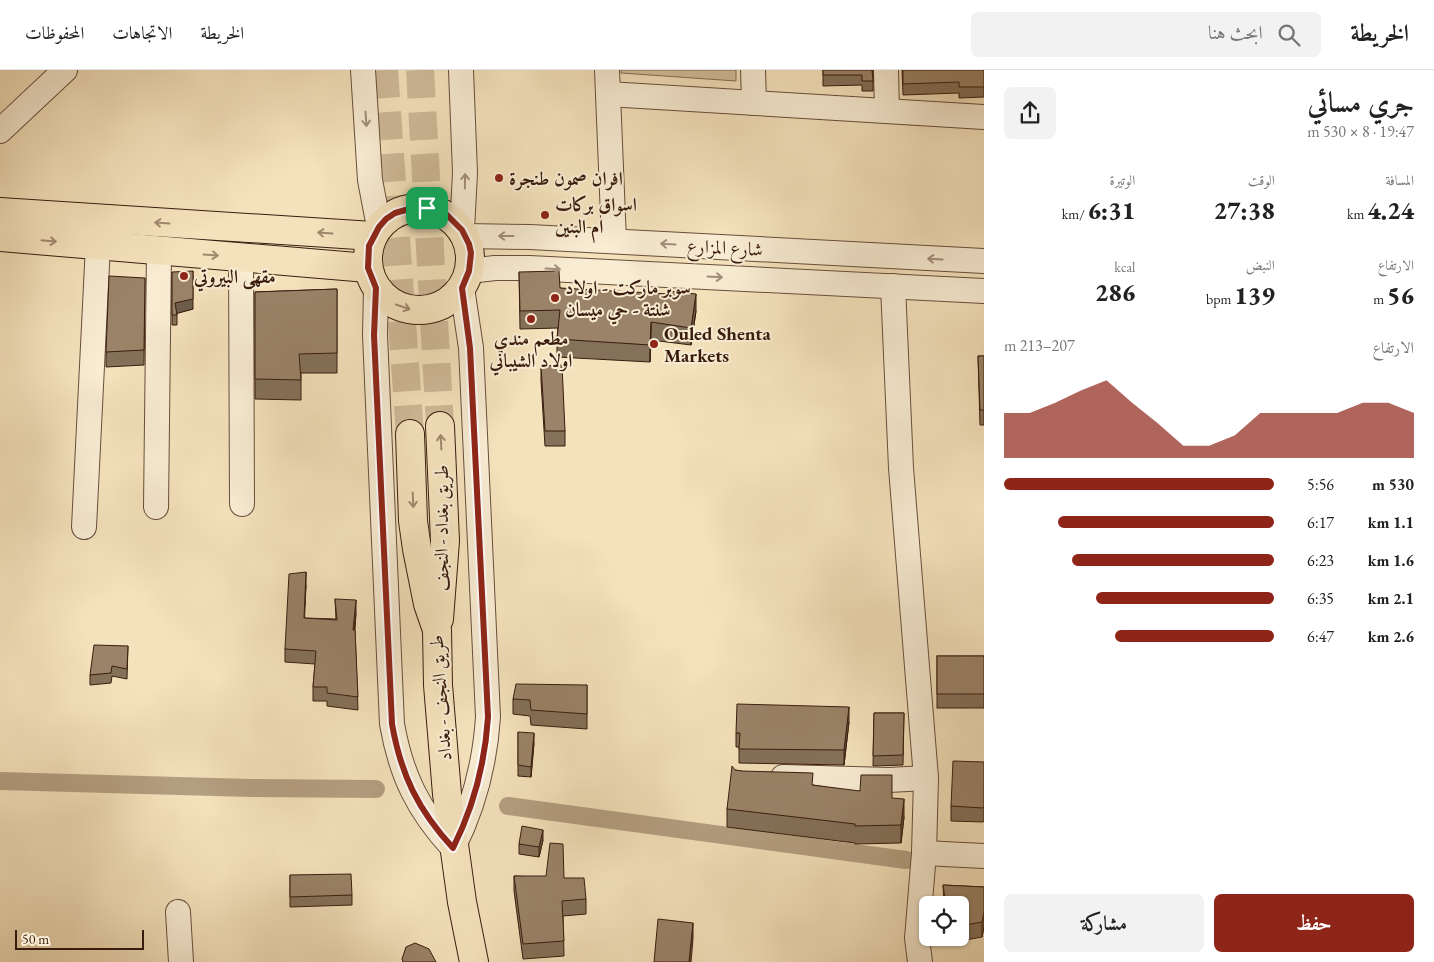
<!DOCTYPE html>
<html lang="ar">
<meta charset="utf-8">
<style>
:root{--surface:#fff;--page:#f2f2f2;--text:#222;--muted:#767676;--line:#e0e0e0;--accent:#8f2418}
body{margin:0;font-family:"EB Garamond",Amiri,serif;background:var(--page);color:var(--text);direction:rtl;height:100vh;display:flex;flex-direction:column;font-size:19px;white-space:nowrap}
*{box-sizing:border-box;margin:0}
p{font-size:16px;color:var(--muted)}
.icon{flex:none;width:28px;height:28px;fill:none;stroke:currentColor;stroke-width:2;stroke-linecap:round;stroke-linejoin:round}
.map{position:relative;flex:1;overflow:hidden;direction:ltr}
.side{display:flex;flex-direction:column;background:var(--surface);width:450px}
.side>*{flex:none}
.buttons{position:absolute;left:919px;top:826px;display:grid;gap:10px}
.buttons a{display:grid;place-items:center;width:50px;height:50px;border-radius:8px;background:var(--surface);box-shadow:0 1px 4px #0004;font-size:25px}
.scale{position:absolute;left:15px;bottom:12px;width:129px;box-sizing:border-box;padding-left:5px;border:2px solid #391c0e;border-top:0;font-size:14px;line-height:18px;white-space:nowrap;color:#391c0e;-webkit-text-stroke:4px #f8ecd3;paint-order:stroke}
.pin{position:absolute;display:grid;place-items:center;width:42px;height:42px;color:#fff;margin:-21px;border-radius:10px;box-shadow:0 2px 8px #0006}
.round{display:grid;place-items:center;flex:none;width:52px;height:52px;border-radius:8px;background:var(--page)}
.summary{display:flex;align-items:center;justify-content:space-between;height:85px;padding:0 20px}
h1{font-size:28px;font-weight:800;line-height:38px}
.stats{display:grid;grid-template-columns:repeat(3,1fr);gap:8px;height:85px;padding:5px 20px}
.stats div{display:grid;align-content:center}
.stats b{font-size:25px;font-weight:800}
.stats small{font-size:14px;font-weight:400}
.stats p{font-size:14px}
.chart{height:140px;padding:10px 20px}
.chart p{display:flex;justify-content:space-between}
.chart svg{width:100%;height:90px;margin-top:5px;fill:var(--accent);opacity:.7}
.button{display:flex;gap:10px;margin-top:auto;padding:10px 20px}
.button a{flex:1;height:58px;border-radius:8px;background:var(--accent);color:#fff;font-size:20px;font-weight:800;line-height:58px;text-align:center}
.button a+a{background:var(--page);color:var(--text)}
ul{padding:0 20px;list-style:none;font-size:16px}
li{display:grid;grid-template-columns:80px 60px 1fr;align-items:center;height:38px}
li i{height:12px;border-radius:6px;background:var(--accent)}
header{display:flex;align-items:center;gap:30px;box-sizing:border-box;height:70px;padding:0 25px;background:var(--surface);border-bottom:1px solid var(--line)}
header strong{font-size:24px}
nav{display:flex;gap:28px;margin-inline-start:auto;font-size:18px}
.search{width:350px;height:45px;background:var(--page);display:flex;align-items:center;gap:12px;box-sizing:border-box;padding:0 18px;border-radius:8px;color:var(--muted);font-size:19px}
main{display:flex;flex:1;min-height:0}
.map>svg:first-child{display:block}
.green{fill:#d4c09e;stroke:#866e56}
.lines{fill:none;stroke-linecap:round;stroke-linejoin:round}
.canal{stroke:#b49f81;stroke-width:18}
.major-tunnel{stroke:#cfba99;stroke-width:28;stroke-dasharray:28 14;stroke-linecap:butt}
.minor-casing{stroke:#684e3a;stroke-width:26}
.major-casing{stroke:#391c0e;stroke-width:30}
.minor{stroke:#f8ecd3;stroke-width:24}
.major{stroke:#f4e2bc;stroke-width:28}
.wall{fill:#847159;stroke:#391c0e}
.shaded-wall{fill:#6c5c49;stroke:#391c0e}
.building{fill:#9a8368;stroke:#391c0e}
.oneway{stroke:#a28e7a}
.oneway2{stroke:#a0896e}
.route-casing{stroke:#fff;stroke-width:10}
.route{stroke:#8f2418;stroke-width:6}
.poi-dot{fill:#8f2418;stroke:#f8ecd3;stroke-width:2}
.labels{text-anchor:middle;stroke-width:4;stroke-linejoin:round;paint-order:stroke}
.poi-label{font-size:19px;font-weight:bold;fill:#391c0e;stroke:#f8ecd3;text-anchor:start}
.street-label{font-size:19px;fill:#391c0e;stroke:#f8ecd3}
</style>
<header>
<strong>الخريطة</strong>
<div class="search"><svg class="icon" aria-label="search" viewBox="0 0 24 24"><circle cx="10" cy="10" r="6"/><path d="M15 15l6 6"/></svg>ابحث هنا</div>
<nav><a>الخريطة</a><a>الاتجاهات</a><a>المحفوظات</a></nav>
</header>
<main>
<section class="side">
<div class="summary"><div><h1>جري مسائي</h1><p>19:47 · 8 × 530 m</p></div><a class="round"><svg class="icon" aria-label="share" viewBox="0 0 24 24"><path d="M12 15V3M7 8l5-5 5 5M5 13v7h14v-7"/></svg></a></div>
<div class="stats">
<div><p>المسافة</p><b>4.24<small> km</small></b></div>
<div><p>الوقت</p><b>27:38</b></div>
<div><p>الوتيرة</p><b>6:31<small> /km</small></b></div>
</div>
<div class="stats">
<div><p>الارتفاع</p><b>56<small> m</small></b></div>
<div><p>النبض</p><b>139<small> bpm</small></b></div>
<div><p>kcal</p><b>286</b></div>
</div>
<div class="chart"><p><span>الارتفاع</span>207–213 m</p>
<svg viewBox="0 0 160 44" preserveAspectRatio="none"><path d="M0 44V22L10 22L20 17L30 11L40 6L50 17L60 27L70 38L80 38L90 33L100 22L110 22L120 22L130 22L140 17L150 17L160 22V44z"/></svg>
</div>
<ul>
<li><b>530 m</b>5:56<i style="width:100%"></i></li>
<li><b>1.1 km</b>6:17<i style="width:80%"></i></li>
<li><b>1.6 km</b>6:23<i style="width:75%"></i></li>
<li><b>2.1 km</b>6:35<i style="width:66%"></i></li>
<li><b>2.6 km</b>6:47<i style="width:59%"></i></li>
</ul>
<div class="button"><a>حفظ</a><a>مشاركة</a></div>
</section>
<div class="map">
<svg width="984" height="892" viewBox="0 0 984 892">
<rect width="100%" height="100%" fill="#f4e2bc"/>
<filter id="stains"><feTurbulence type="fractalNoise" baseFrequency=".004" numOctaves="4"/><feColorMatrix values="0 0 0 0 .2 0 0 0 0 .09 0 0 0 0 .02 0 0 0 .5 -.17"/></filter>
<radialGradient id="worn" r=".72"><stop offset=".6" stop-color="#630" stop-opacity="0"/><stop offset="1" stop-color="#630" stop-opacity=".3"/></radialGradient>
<path class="green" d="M 621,0 L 736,0 L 736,11 L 621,3 Z"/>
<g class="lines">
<g class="canal">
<path d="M 0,711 L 251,718 L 376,719"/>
<path d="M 508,736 L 906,790"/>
</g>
<g class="major-tunnel">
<path d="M 384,0 L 410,364"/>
<path d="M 420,0 L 440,356"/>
</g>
<g class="minor-casing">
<g id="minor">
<path d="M 363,0 L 370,110 L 379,157"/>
<path d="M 461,0 L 465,103 L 462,160"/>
<path d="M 607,0 L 614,171"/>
<path d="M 753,0 L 754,33"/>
<path d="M 886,0 L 887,41"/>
<path d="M 608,24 L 984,47"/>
<path d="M 0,61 L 65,0"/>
<path d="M 466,166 L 530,167 L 984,191"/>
<path d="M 241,187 L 242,434"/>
<path d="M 469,201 L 495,198 L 529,198 L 984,221"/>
<path d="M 893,216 L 901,398 L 926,708 L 924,783 L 917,868 L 920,892"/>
<path d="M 376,218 L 375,265 L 392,654 C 401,705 418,740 453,778 C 474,736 485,694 488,647 L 471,278 L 462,218"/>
<path d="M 156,437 L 159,181"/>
<path d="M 84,457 L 98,175"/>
<path d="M 783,707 L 889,710 L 926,708"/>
<path d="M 924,783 L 984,786"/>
<path d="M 178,842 L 181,892"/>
</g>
</g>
<g class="major-casing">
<g id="major">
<circle cx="419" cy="189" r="51"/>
<path d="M 0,142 L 373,166"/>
<path d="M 0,167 L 368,198"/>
<path d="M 410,364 L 413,451 L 417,479 L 428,534 L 437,560 L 438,615 L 447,724 L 462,832 L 474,892"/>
<path d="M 439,549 L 445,471 L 440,356"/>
</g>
</g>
<use href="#minor" class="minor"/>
<use href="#major" class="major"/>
</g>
<g class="wall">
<path d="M 823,0 L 873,0 L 873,21 L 862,21 L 862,15 L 823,16 Z"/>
<path d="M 902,0 L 984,0 L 984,27 L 959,28 L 959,23 L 903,25 Z"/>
<path d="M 172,202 L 193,239 L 177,243 L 177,255 L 172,255 Z"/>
<path d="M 519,202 L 560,218 L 696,241 L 691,275 L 651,270 L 650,292 L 557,287 L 557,269 L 558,258 L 520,259 Z"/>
<path d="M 145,208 L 144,295 L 106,297 L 106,282 Z"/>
<path d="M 337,219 L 337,303 L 301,303 L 301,330 L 255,329 L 255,222 Z"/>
<path d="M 978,286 L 984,286 L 984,355 L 980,355 Z"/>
<path d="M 541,296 L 565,361 L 565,376 L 545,376 L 541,311 Z"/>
<path d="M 306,515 L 304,548 L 336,549 L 335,529 L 356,543 L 355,560 L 358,640 L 327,636 L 327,631 L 313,631 L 313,617 L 315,594 L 285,592 L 285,579 Z"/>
<path d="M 128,576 L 127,609 L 112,606 L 111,613 L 90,615 L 90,605 Z"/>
<rect x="937" y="586" width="47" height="52"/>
<path d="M 587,615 L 587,659 L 531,655 L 530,646 L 513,644 L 513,629 Z"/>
<path d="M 874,643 L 904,643 L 903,695 L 873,696 Z"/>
<path d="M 849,652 L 844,695 L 739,693 L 739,677 L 736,677 L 736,663 Z"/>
<path d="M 518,662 L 534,673 L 531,707 L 518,706 Z"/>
<path d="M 984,692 L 984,751 L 983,752 L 951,751 L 951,736 Z"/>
<path d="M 735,700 L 813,715 L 892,728 L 904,747 L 901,773 L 855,774 L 855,773 L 727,757 L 727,739 Z"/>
<path d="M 543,770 L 539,787 L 519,784 L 519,774 Z"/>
<path d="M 290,805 L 352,825 L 352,835 L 290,837 Z"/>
<path d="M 514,806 L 564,808 L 586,829 L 586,844 L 563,846 L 564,886 L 523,889 L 514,821 Z"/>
<path d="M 943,815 L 984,817 L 984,857 L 982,867 L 949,873 L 948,868 L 960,868 L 960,835 L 944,835 Z"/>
</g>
<g class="shaded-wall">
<path d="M 193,201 L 193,239 L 175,244 L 175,233 Z"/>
<path d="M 696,224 L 696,241 L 691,275 L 691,258 Z"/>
<path d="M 651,252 L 651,270 L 650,292 L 650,275 Z"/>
<path d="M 306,502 L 306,515 L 304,561 L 304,548 Z"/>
<path d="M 356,530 L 356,543 L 353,574 L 353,560 Z"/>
<path d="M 849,637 L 849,652 L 844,695 L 844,680 Z"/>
<path d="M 534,663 L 534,673 L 531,707 L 531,697 Z"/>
<path d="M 904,729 L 904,747 L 901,773 L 901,755 Z"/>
<path d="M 543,760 L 543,770 L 539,787 L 539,777 Z"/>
<path d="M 984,842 L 984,857 L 982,867 L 982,852 Z"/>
<path d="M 693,853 L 693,868 L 691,892 L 689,892 Z"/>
</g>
<g class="building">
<path d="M 823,0 L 872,0 L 873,11 L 862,11 L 862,5 L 823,5 Z"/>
<path d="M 903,0 L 984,0 L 984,17 L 959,17 L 959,12 L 903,14 Z"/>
<path d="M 193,201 L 193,229 L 175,233 L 177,245 L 172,245 L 172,202 Z"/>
<path d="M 559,201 L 560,218 L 669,224 L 669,221 L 696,224 L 691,258 L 651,252 L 650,275 L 557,269 L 560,240 L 520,241 L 519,202 Z"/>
<path d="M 109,206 L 145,208 L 144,280 L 106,282 Z"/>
<path d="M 337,219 L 337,283 L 299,284 L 301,310 L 255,309 L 255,222 Z"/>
<path d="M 978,286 L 984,286 L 984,340 L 980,340 Z"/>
<path d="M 562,295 L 565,361 L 545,361 L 541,296 Z"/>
<path d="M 306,502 L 304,548 L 337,550 L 335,529 L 356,530 L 353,560 L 355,560 L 358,627 L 327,623 L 327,617 L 313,617 L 316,581 L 285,579 L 289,504 Z"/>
<path d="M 94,575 L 128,576 L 127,599 L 112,596 L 111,603 L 90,605 Z"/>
<rect x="937" y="586" width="47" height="38"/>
<path d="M 516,614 L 587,615 L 587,644 L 531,640 L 530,630 L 513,629 Z"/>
<path d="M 737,634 L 849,637 L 844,680 L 739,679 L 740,663 L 736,663 Z"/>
<path d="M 874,643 L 904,643 L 903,685 L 873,686 Z"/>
<path d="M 518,662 L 534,663 L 531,697 L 518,695 Z"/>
<path d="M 953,691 L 984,692 L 984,737 L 983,738 L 951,736 Z"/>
<path d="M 732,696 L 735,700 L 742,701 L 813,703 L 812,715 L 860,721 L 861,705 L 892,705 L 892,728 L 904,729 L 901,755 L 855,756 L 855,754 L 727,739 Z"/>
<path d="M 522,756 L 543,760 L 539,777 L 519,774 Z"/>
<path d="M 550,773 L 563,774 L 564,808 L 584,808 L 586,829 L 562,831 L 564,871 L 523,874 L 514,806 L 546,806 Z"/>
<path d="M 351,804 L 352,825 L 290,827 L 290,805 Z"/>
<path d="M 943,815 L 984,817 L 984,842 L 982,852 L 960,856 L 960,835 L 946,835 Z"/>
<path d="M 658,849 L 693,853 L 689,892 L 654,892 Z"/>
<path d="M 415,873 L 429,879 L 436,892 L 403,892 L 402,889 L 406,877 Z"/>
</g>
<defs><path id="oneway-shaft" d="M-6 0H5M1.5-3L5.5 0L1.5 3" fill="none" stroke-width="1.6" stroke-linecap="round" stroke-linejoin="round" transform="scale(1.25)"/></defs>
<g class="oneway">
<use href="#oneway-shaft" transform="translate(366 49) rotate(86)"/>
<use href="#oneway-shaft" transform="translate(465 111) rotate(-89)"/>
<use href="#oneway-shaft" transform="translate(506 166) rotate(-180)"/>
<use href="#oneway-shaft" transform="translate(668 174) rotate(-177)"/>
<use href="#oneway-shaft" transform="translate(935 189) rotate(-177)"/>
<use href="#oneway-shaft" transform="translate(553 199) rotate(3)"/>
<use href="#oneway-shaft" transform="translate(715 207) rotate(3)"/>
</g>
<g class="oneway2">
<use href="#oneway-shaft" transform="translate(162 153) rotate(-176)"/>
<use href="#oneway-shaft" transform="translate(325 163) rotate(-176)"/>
<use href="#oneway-shaft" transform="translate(49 171) rotate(5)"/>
<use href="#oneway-shaft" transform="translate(211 185) rotate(4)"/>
<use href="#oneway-shaft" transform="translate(403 237) rotate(19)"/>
<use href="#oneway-shaft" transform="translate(441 372) rotate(-93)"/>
<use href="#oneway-shaft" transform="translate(413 430) rotate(88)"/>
</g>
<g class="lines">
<g class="route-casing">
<path id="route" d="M 416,137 L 437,140 L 447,145 L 462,160 L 469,174 L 471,183 L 469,201 L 462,218 L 470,278 L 488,647 C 485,694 474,736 453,778 C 418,740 401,705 392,654 L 374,265 L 376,218 L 368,198 L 369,176 L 379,157 L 386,149 L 395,143 Z"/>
</g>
<use href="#route" class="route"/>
</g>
<g class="poi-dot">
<circle cx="499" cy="108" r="5"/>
<circle cx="545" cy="145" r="5"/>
<circle cx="184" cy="206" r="5"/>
<circle cx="555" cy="228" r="5"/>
<circle cx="531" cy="249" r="5"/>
<circle cx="654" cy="274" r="5"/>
</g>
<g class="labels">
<g class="poi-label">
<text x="509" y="115">افران صمون طنجرة</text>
<text x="555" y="141">اسواق بركات<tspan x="555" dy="22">ام البنين</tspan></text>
<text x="194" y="213">مقهى البيروتي</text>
<text x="565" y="224">سوبر ماركت - اولاد<tspan x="565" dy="22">شنتة - حي ميسان</tspan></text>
<text x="664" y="270">Ouled Shenta<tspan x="664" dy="22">Markets</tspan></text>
<text x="531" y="275" text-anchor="middle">مطعم مندي<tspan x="531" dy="22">اولاد الشيباني</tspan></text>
</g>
<g class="street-label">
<text transform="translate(725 177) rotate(3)" y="7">شارع المزارع</text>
<text transform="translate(441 458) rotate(-90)" y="7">طريق بغداد - النجف</text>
<text transform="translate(440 628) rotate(-94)" y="7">طريق النجف - بغداد</text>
</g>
</g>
<rect width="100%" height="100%" filter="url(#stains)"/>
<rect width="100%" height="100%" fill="url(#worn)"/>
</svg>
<div class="buttons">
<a><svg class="icon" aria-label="locate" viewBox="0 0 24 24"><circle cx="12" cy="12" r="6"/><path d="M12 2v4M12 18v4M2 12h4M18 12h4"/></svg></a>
</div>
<div class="scale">50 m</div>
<div class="pin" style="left:427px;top:138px;background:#1e9e55"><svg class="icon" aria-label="arrive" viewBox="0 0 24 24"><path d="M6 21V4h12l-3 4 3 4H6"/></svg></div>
</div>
</main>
